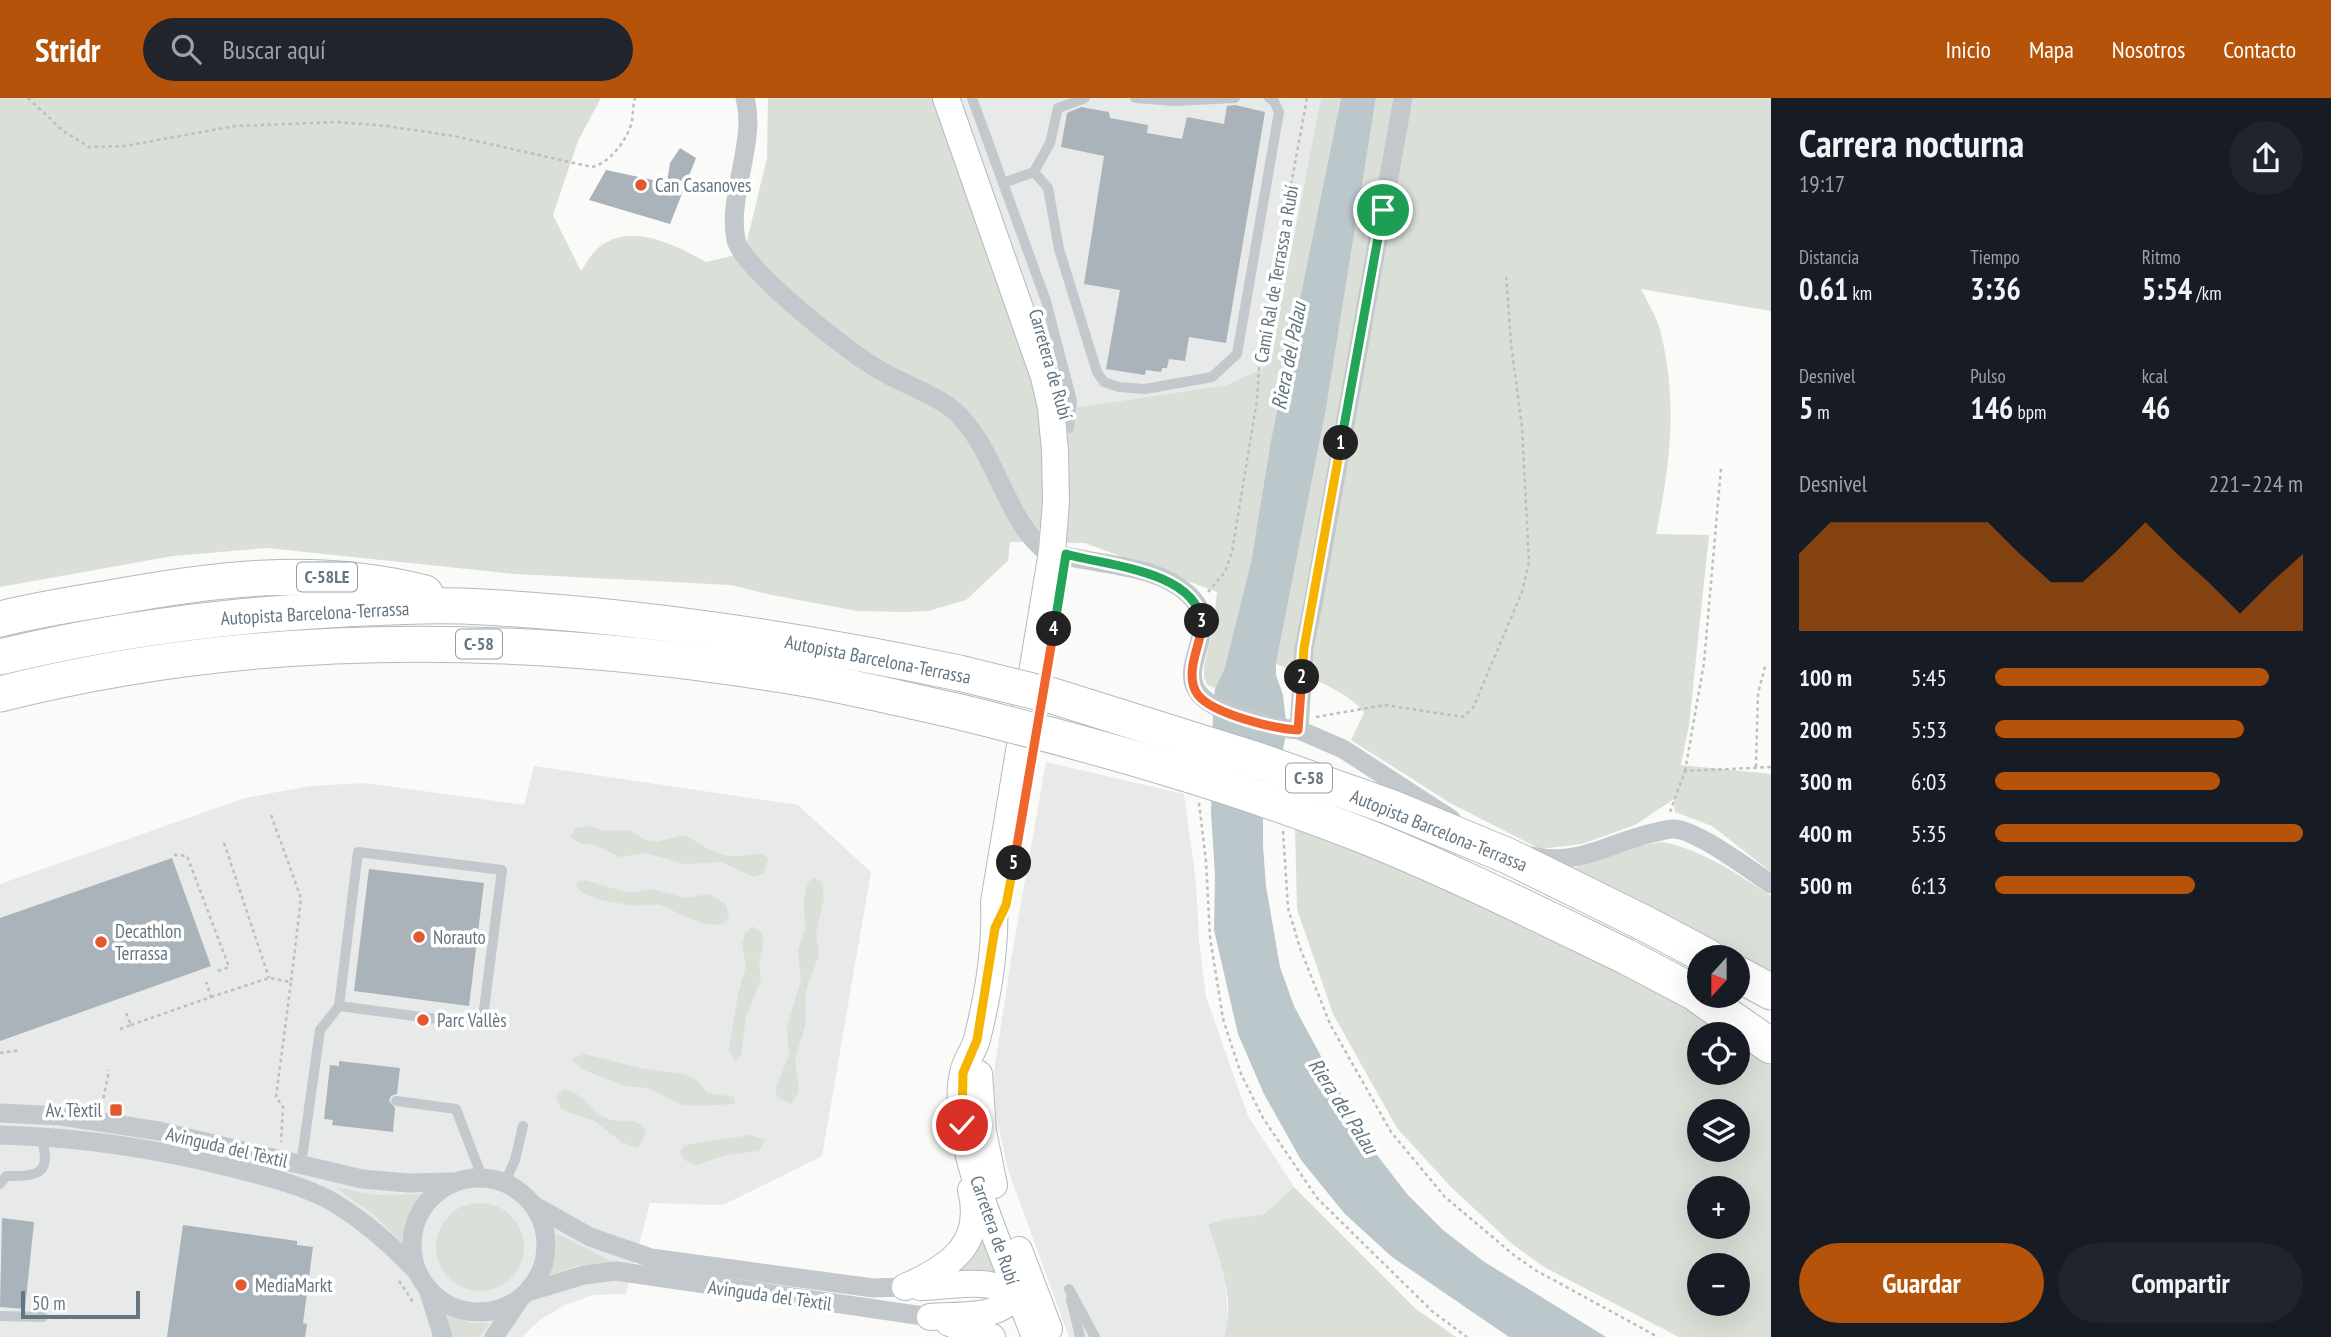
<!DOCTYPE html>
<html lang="es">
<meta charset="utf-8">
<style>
:root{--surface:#171b24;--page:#20242c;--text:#f1f3f6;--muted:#9ea1a6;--accent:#b45309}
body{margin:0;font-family:"PT Sans Narrow",sans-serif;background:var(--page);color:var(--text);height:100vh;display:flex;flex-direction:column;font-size:26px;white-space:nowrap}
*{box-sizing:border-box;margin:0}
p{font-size:23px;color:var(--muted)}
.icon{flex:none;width:38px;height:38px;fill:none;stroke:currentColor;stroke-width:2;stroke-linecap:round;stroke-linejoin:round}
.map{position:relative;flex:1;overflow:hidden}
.side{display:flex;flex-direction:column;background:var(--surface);width:560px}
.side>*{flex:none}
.needle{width:46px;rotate:201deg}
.tools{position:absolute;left:1687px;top:847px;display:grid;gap:14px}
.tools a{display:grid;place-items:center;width:63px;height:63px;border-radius:50%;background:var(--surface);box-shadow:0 7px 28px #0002;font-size:35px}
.scale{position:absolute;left:21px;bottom:18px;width:119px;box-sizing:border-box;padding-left:7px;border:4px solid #657683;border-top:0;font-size:19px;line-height:24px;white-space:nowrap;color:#657683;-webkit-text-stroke:5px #fff;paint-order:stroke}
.pin{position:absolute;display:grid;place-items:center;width:60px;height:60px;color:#fff;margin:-30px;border:4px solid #fff;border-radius:50%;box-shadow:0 2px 7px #0007}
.km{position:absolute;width:35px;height:35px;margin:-18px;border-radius:50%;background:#222;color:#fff;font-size:19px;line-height:35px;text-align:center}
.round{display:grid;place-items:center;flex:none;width:74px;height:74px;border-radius:37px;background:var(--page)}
.summary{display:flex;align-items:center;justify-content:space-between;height:119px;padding:0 28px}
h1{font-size:38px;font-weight:800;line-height:52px}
.metrics{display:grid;grid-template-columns:repeat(3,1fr);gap:10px;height:119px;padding:7px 28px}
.metrics div{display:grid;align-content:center}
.metrics b{font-size:30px;font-weight:800}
.metrics small{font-size:19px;font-weight:400}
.metrics p{font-size:19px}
.chart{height:196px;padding:14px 28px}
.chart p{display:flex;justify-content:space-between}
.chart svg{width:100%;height:126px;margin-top:7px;fill:var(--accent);opacity:.7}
.primary-button{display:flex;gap:14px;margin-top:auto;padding:14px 28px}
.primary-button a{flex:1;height:80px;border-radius:42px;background:var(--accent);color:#fff;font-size:28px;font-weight:800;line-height:80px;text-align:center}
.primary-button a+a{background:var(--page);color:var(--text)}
ul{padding:0 28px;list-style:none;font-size:23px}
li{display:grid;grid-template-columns:112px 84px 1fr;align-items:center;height:52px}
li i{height:18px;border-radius:9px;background:var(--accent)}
header{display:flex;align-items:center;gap:42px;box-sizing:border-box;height:98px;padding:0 35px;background:var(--accent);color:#fff}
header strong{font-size:33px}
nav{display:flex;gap:38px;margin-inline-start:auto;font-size:24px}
.search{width:490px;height:63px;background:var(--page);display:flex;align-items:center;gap:18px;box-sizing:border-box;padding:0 24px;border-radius:38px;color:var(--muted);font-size:26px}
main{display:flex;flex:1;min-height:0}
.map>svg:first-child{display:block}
.built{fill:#e8e9e9}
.green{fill:#dadfd7;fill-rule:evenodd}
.water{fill:#bbc7cb}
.building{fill:#aab3b9}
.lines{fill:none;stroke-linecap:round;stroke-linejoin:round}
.secondary-casing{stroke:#b3babf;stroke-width:28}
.motorway-casing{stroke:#b4b9bd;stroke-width:37}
.path{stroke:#bbbfc2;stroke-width:2.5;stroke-dasharray:3.5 3.5;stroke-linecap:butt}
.service{stroke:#c3c8cc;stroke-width:10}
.minor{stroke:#c3c8cc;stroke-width:19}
.secondary{stroke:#fff;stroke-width:26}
.motorway{stroke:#fff;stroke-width:35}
.motorway-bridge-casing{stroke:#b4b9bd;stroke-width:37;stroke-linecap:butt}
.motorway-bridge{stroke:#fff;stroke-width:35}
.split-1-casing{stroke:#fff;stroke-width:14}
.split-2-casing{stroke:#fff;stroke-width:14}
.split-3-casing{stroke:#fff;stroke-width:14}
.split-4-casing{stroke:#fff;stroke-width:14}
.split-5-casing{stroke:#fff;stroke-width:14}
.split-6-casing{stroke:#fff;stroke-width:14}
.split-1{stroke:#22a559;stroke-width:9}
.split-2{stroke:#f5b400;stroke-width:9}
.split-3{stroke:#f0652b;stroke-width:9}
.split-4{stroke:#22a559;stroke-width:9}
.split-5{stroke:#f0652b;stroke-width:9}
.split-6{stroke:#f5b400;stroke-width:9}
.poi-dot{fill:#e4572e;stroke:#fff;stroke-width:2.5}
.labels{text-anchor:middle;stroke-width:7;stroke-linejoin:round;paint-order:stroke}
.shield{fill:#fff;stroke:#939fa8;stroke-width:2}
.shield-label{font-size:18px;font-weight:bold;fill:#657683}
.poi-label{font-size:19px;fill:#657683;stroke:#fff;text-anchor:start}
.street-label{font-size:19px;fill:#657683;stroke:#fff}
.water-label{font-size:21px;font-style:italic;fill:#60757c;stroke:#fff}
</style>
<header>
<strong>Stridr</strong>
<div class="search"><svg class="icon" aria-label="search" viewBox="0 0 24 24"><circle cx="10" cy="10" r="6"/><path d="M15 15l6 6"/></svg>Buscar aquí</div>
<nav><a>Inicio</a><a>Mapa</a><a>Nosotros</a><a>Contacto</a></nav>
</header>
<main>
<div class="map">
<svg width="1771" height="1239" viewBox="0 0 1771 1239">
<rect width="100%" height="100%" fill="#fafaf8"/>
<g class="built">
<path d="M 935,0 L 1321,0 L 1269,267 L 1227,287 L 1044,314 Z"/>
<path d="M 1046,664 L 1184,696 L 1196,785 L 1199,842 L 1206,899 L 1248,1018 L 1294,1089 L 1263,1117 L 1208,1128 L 1225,1176 L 1228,1225 L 1224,1239 L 1069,1239 L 1008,1072 L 991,993 L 1011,862 Z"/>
<path d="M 534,668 L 798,707 L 871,774 L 822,1058 L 723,1107 L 650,1105 L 626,1196 L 593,1197 L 565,1207 L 540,1222 L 522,1239 L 0,1239 L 0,786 L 245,700 L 310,688 L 365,685 L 524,707 Z"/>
</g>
<g class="green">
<path d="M 0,0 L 601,0 L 578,43 L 553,117 L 581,173 C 588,163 595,149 607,144 C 639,127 678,149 706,164 L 744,155 L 767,60 L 768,0 L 935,0 L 1045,314 L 1227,287 L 1269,267 L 1321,0 L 1341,0 L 1271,342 L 1251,464 L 1221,592 L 1207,587 L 1204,579 L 1204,568 L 1213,531 L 1217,494 L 1085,445 L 1010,444 L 1008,463 L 966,502 L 928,513 L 908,514 L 857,513 L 767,496 L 731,487 L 515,476 L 267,450 L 173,458 L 0,489 Z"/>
<path d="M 1376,0 L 1771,0 L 1771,213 L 1641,191 C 1648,205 1658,221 1661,236 C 1678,305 1670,368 1656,436 L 1709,437 L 1689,627 L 1681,667 L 1771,676 L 1771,774 L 1712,728 L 1675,714 L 1674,701 L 1635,727 L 1582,746 L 1540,751 L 1450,705 L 1351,642 L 1364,615 C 1349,592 1301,577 1276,566 L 1326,311 Z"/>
<path d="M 589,728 L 604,733 L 630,732 L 645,742 L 657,744 L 683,737 C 699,743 713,757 730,758 C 745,760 756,751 769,760 L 763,776 L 754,779 L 721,764 L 685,766 L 646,755 L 620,759 L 595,747 L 582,746 L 570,740 L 575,730 Z"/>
<path d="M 1295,728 L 1408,773 L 1640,879 L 1725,936 L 1699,936 L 1699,975 L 1738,975 L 1738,945 L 1771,967 L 1771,1239 L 1679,1239 L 1544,1169 L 1511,1145 L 1450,1088 L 1397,1030 L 1333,916 L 1297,811 ZM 1699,1013 L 1738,1013 L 1738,1052 L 1699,1052 ZM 1699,1090 L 1738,1090 L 1738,1129 L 1699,1129 ZM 1699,1167 L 1738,1167 L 1738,1206 L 1699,1206 Z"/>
<path d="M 1663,744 C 1703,752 1737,776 1771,798 L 1771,880 L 1738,859 L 1732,859 L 1566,773 L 1628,749 Z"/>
<path d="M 815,780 L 822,784 L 824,801 L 816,834 L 819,857 L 806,892 L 805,928 L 795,962 L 799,994 L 791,1006 L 778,1000 L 775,992 L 789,957 L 787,929 L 801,882 L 798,852 L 805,831 L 804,801 L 808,784 Z"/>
<path d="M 585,782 L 629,795 L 652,791 L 685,800 L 709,796 L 726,807 L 729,819 L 724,825 C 706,832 680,815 663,808 C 653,804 642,809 631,807 C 614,804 588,803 576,788 L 577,784 Z"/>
<path d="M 752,828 L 761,835 L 764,843 L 759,863 L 761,881 L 746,918 L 741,957 L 735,964 L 729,952 L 738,896 L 746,868 L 742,845 L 745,836 Z"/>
<path d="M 585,956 L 645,971 L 685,976 L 696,982 L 707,995 L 734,999 L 735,1006 L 693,1008 L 680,1006 L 648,990 L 625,988 L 586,973 L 574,965 L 573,960 Z"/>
<path d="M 563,991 C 583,994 589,1012 606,1020 C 620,1027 639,1016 646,1035 L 638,1050 L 621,1044 L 595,1023 L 562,1012 L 556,1000 Z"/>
<path d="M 750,1037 L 765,1042 L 759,1053 L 726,1057 L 696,1067 L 684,1062 L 680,1054 L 685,1047 Z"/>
<path d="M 335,1089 L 376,1097 L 426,1096 L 411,1116 L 404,1147 L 374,1117 Z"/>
<path d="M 1294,1089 L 1416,1211 L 1456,1239 L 1224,1239 C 1236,1202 1220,1162 1208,1127 L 1222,1122 L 1263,1117 Z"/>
<circle cx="480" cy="1149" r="44"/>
<path d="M 556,1135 L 611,1163 L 610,1165 L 576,1168 L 550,1177 L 556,1155 Z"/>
<path d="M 980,1137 L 1005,1177 L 958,1175 L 954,1171 Z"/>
<path d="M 446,1216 L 473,1225 L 490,1225 L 479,1239 L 453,1239 Z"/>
</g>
<path class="water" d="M 1341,0 L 1376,0 L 1326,311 L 1276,566 L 1276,577 L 1283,597 L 1287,631 L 1281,661 L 1263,705 L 1263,748 L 1266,788 L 1280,869 L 1294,908 L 1367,1044 L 1407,1096 L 1443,1132 L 1483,1163 L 1606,1239 L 1509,1239 L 1392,1159 L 1344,1115 L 1301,1062 L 1264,996 L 1238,936 L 1214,832 L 1215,777 L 1211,715 L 1213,608 L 1215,591 L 1225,570 L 1251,464 L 1271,342 Z"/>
<g class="building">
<path d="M 1235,7 L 1265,14 L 1226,245 L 1189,239 L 1185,263 L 1169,261 L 1167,270 L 1162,270 L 1161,274 L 1146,272 L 1145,277 L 1106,271 L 1120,192 L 1084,186 L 1104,58 L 1061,49 L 1067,15 L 1081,9 L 1109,14 L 1110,20 L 1148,27 L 1147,35 L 1182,41 L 1187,19 L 1224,26 L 1227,8 Z"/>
<path d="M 680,50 L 696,60 L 670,126 L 589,102 L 606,72 L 667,85 L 670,65 Z"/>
<path d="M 172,760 L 211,868 L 0,943 L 0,820 Z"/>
<path d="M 369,771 L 484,785 L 469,908 L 354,893 Z"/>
<path d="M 339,963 L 400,970 L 397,996 L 391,998 L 389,1003 L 395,1010 L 393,1034 L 332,1027 L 333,1022 L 324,1021 L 330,967 L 339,968 Z"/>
<path d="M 2,1120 L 34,1124 L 25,1211 L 0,1209 Z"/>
<path d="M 183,1127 L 297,1143 L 297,1147 L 313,1149 L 303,1225 L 307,1226 L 305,1239 L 167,1239 Z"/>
</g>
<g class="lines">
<g class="secondary-casing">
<g id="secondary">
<path d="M 946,0 L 1044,279 L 1051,310 L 1055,353 L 1056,404 L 1052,454 L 994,804 C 996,848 988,898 977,941 C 974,953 965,963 963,975 C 947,1043 1011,1173 1035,1239"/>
<path d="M 979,976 L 983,1033 L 994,1087"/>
<path d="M 1019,1152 L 1049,1231"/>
<path d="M 905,1189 C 948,1170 985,1147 971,1092"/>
<path d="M 920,1189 C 964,1188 986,1176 1027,1203"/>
<path d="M 930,1219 C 962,1216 1012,1224 1020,1183"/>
<path d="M 949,1225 L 992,1239"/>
</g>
</g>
<g class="motorway-casing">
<g id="motorway">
<path d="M 0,521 C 36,512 73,506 110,500 C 217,480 317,468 425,495"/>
<path d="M 0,559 C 114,531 228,517 345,511 C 391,509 437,506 483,509 C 643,518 802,542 959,575"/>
<path d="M 0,596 C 264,529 539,535 807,581 C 857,590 906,602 956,613"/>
<path d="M 1644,825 L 1708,859"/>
<path d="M 1627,859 L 1699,897"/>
<path d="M 1738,876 L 1771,894"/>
<path d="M 1699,898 L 1771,948"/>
</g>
</g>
<g class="path">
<path d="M 28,0 L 62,32 L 89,49 L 125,48 L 235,28 L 337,24 L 387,28 L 454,38 L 592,69 C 610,65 628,41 632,23 C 633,15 633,7 635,0"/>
<path d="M 1208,494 L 1225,474 L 1232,454 L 1257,302 L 1260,255 L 1307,0"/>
<path d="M 1316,619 L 1385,607 L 1463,619 L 1473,610 L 1522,494 L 1529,464 L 1522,329 L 1511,246 L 1506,176"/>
<path d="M 1756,669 L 1758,595 L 1766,565"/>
<path d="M 1685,673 L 1704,565 L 1721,370"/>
<path d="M 1199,705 L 1206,763 L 1210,839 L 1223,921 L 1241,976 L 1263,1020 L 1317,1100 L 1433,1214 L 1467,1239"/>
<path d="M 1670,714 L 1685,673 L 1771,669"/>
<path d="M 271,717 L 301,800 L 291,884"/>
<path d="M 1283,733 L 1288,810 L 1300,850 L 1330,926 L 1391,1034 L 1445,1099 L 1515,1158 L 1537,1173 L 1658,1239"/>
<path d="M 224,745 L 269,880"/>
<path d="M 174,757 L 187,758 L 229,869 L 215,874"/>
<path d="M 211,899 L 269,880 L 291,884 L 276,999 L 283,1009 L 281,1044"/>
<path d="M 131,927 L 211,899 L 206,884"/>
<path d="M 120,931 L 131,927 L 125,912"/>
<path d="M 0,955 L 21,952"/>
<path d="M 102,1007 L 109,972"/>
<path d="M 399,1183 L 413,1204"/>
</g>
<g class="service">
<path d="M 972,0 L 1046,203 L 1072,303 L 1069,330"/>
<path d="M 1135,0 L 1175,3 L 1235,0"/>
<path d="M 1034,74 L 1048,90 L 1059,151 L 1097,274 L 1104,284 L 1119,289 L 1145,291 L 1212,279 L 1237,256 L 1279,14 L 1274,3 L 1269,0"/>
<path d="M 1003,85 L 1034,74 L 1050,45 L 1058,10 L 1085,0"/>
<path d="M 358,754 L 502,772 L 482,927 L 339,908 Z"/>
<path d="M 396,1003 L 456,1011 L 482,1079"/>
<path d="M 301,1067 L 320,932 L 339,908"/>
<path d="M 505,1084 L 515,1062 L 523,1028"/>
<path d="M 0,1086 L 6,1078 C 40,1079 52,1075 41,1039"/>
<path d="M 1069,1191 L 1095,1239"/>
<path d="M 1071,1201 L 1080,1239"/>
<path d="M 0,1218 L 43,1219"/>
</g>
<g class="minor">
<path d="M 745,0 C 757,44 727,97 736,142 C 742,170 848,254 876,270 C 899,285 929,293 951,310 C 994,345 1004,418 1043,451 C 1088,469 1152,462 1189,497 C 1234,540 1143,587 1237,617 C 1257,623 1277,631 1299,632 L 1304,550 L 1314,501 L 1403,0"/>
<path d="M 1299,632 L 1343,651 L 1451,721"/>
<path d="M 1532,758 C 1577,769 1609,745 1652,735 C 1658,734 1666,731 1673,731 C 1696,731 1750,772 1771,786"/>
<path d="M 0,1015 L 61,1018 L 159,1033 L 362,1081 L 408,1085 L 453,1084"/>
<path d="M 0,1037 C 80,1039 159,1051 237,1071 C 269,1079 304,1088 333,1104 C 366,1124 392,1147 418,1175"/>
<circle cx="479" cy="1147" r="67"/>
<path d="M 535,1108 L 590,1139 L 651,1160 L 873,1190 L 905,1189"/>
<path d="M 428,1191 L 443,1239"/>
<path d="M 528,1194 L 584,1177 L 616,1173 L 930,1219"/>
<path d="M 494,1239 L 519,1202"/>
</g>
<use href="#secondary" class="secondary"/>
<use href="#motorway" class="motorway"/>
<g class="motorway-bridge-casing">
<g id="motorway-bridge">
<path d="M 959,575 L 1053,598 L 1260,663 L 1390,709 L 1508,758 L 1644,825"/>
<path d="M 956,613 C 1099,648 1240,688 1377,743 C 1462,778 1544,819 1627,859"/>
</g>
</g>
<use href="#motorway-bridge" class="motorway-bridge"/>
</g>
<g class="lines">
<g class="split-1-casing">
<path id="split-1" d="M 1341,345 L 1383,112"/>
</g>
<g class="split-2-casing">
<path id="split-2" d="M 1302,579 L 1304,550 L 1341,345"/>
</g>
<g class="split-3-casing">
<path id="split-3" d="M 1202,523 C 1202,542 1192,558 1192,576 C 1192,583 1194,592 1198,597 C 1213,616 1275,631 1298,632 L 1302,579"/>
</g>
<g class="split-4-casing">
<path id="split-4" d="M 1054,531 L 1066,456 C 1107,468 1193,472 1202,523"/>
</g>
<g class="split-5-casing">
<path id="split-5" d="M 1014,765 L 1054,531"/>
</g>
<g class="split-6-casing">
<path id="split-6" d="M 962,1027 L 963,975 L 977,942 L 995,830 L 1006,807 L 1014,765"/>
</g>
<use href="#split-1" class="split-1"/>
<use href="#split-2" class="split-2"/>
<use href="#split-3" class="split-3"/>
<use href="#split-4" class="split-4"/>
<use href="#split-5" class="split-5"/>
<use href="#split-6" class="split-6"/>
</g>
<g class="poi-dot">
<circle cx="641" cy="87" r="7"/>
<circle cx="419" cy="839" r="7"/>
<circle cx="101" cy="844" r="7"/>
<circle cx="423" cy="922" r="7"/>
<rect x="109" y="1005" width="14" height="14" rx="3.5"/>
<circle cx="241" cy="1187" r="7"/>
</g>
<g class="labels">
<g class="shield">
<rect x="297" y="464.5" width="60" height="29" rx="5"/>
<rect x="456" y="531.5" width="46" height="29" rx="5"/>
<rect x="1286" y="665.5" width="46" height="29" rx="5"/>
</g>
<g class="shield-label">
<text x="327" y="485">C-58LE</text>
<text x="479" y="552">C-58</text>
<text x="1309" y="686">C-58</text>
</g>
<g class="poi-label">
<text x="655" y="94">Can Casanoves</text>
<text x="115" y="840">Decathlon<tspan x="115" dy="22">Terrassa</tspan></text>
<text x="433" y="846">Norauto</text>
<text x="437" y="929">Parc Vallès</text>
<text x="102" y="1019" text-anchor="end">Av. Tèxtil</text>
<text x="255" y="1194">MediaMarkt</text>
</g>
<g class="street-label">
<text transform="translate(1276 176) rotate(-80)" y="7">Camí Ral de Terrassa a Rubí</text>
<text transform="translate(1051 266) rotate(74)" y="7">Carretera de Rubí</text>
<text transform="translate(315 515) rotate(-3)" y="7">Autopista Barcelona-Terrassa</text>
<text transform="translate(878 561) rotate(11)" y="7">Autopista Barcelona-Terrassa</text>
<text transform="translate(1439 732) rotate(22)" y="7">Autopista Barcelona-Terrassa</text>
<text transform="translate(227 1049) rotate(13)" y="7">Avinguda del Tèxtil</text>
<text transform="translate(995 1132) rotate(71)" y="7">Carretera de Rubí</text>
<text transform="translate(770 1197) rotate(8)" y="7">Avinguda del Tèxtil</text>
</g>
<g class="water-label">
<text transform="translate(1289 258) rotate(-79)" y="7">Riera del Palau</text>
<text transform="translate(1343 1008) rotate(57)" y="7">Riera del Palau</text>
</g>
</g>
</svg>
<div class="tools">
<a><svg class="needle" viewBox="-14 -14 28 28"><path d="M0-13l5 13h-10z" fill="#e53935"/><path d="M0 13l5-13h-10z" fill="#9ea1a6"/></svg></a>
<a><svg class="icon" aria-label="locate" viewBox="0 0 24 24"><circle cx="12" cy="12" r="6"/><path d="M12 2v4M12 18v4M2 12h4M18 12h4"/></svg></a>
<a><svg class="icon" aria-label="layers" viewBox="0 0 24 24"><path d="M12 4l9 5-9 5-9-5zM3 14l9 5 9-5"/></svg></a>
<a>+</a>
<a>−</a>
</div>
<div class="scale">50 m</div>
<div class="pin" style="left:1383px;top:112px;background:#1e9e55"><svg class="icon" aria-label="arrive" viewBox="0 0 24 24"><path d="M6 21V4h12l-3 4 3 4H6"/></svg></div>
<div class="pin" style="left:962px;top:1027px;background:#d93025"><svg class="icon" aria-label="check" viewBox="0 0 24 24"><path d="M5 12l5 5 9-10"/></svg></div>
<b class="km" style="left:1341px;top:345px">1</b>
<b class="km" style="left:1302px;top:579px">2</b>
<b class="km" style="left:1202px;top:523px">3</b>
<b class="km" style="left:1054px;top:531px">4</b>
<b class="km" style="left:1014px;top:765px">5</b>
</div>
<section class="side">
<div class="summary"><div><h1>Carrera nocturna</h1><p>19:17</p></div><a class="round"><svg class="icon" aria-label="share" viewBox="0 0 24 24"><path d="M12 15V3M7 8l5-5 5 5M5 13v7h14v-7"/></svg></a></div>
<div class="metrics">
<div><p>Distancia</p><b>0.61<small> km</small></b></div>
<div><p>Tiempo</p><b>3:36</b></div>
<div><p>Ritmo</p><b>5:54<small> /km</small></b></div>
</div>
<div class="metrics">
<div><p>Desnivel</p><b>5<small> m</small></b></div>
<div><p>Pulso</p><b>146<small> bpm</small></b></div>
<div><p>kcal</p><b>46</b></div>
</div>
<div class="chart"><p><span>Desnivel</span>221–224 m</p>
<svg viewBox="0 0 160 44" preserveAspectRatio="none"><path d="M0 44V17L10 6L20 6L30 6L40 6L50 6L60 6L70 17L80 27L90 27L100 17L110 6L120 17L130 27L140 38L150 27L160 17V44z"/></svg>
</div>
<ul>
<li><b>100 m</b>5:45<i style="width:89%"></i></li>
<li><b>200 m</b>5:53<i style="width:81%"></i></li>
<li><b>300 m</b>6:03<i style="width:73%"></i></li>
<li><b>400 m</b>5:35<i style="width:100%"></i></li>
<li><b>500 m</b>6:13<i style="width:65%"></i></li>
</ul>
<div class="primary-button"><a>Guardar</a><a>Compartir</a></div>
</section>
</main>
